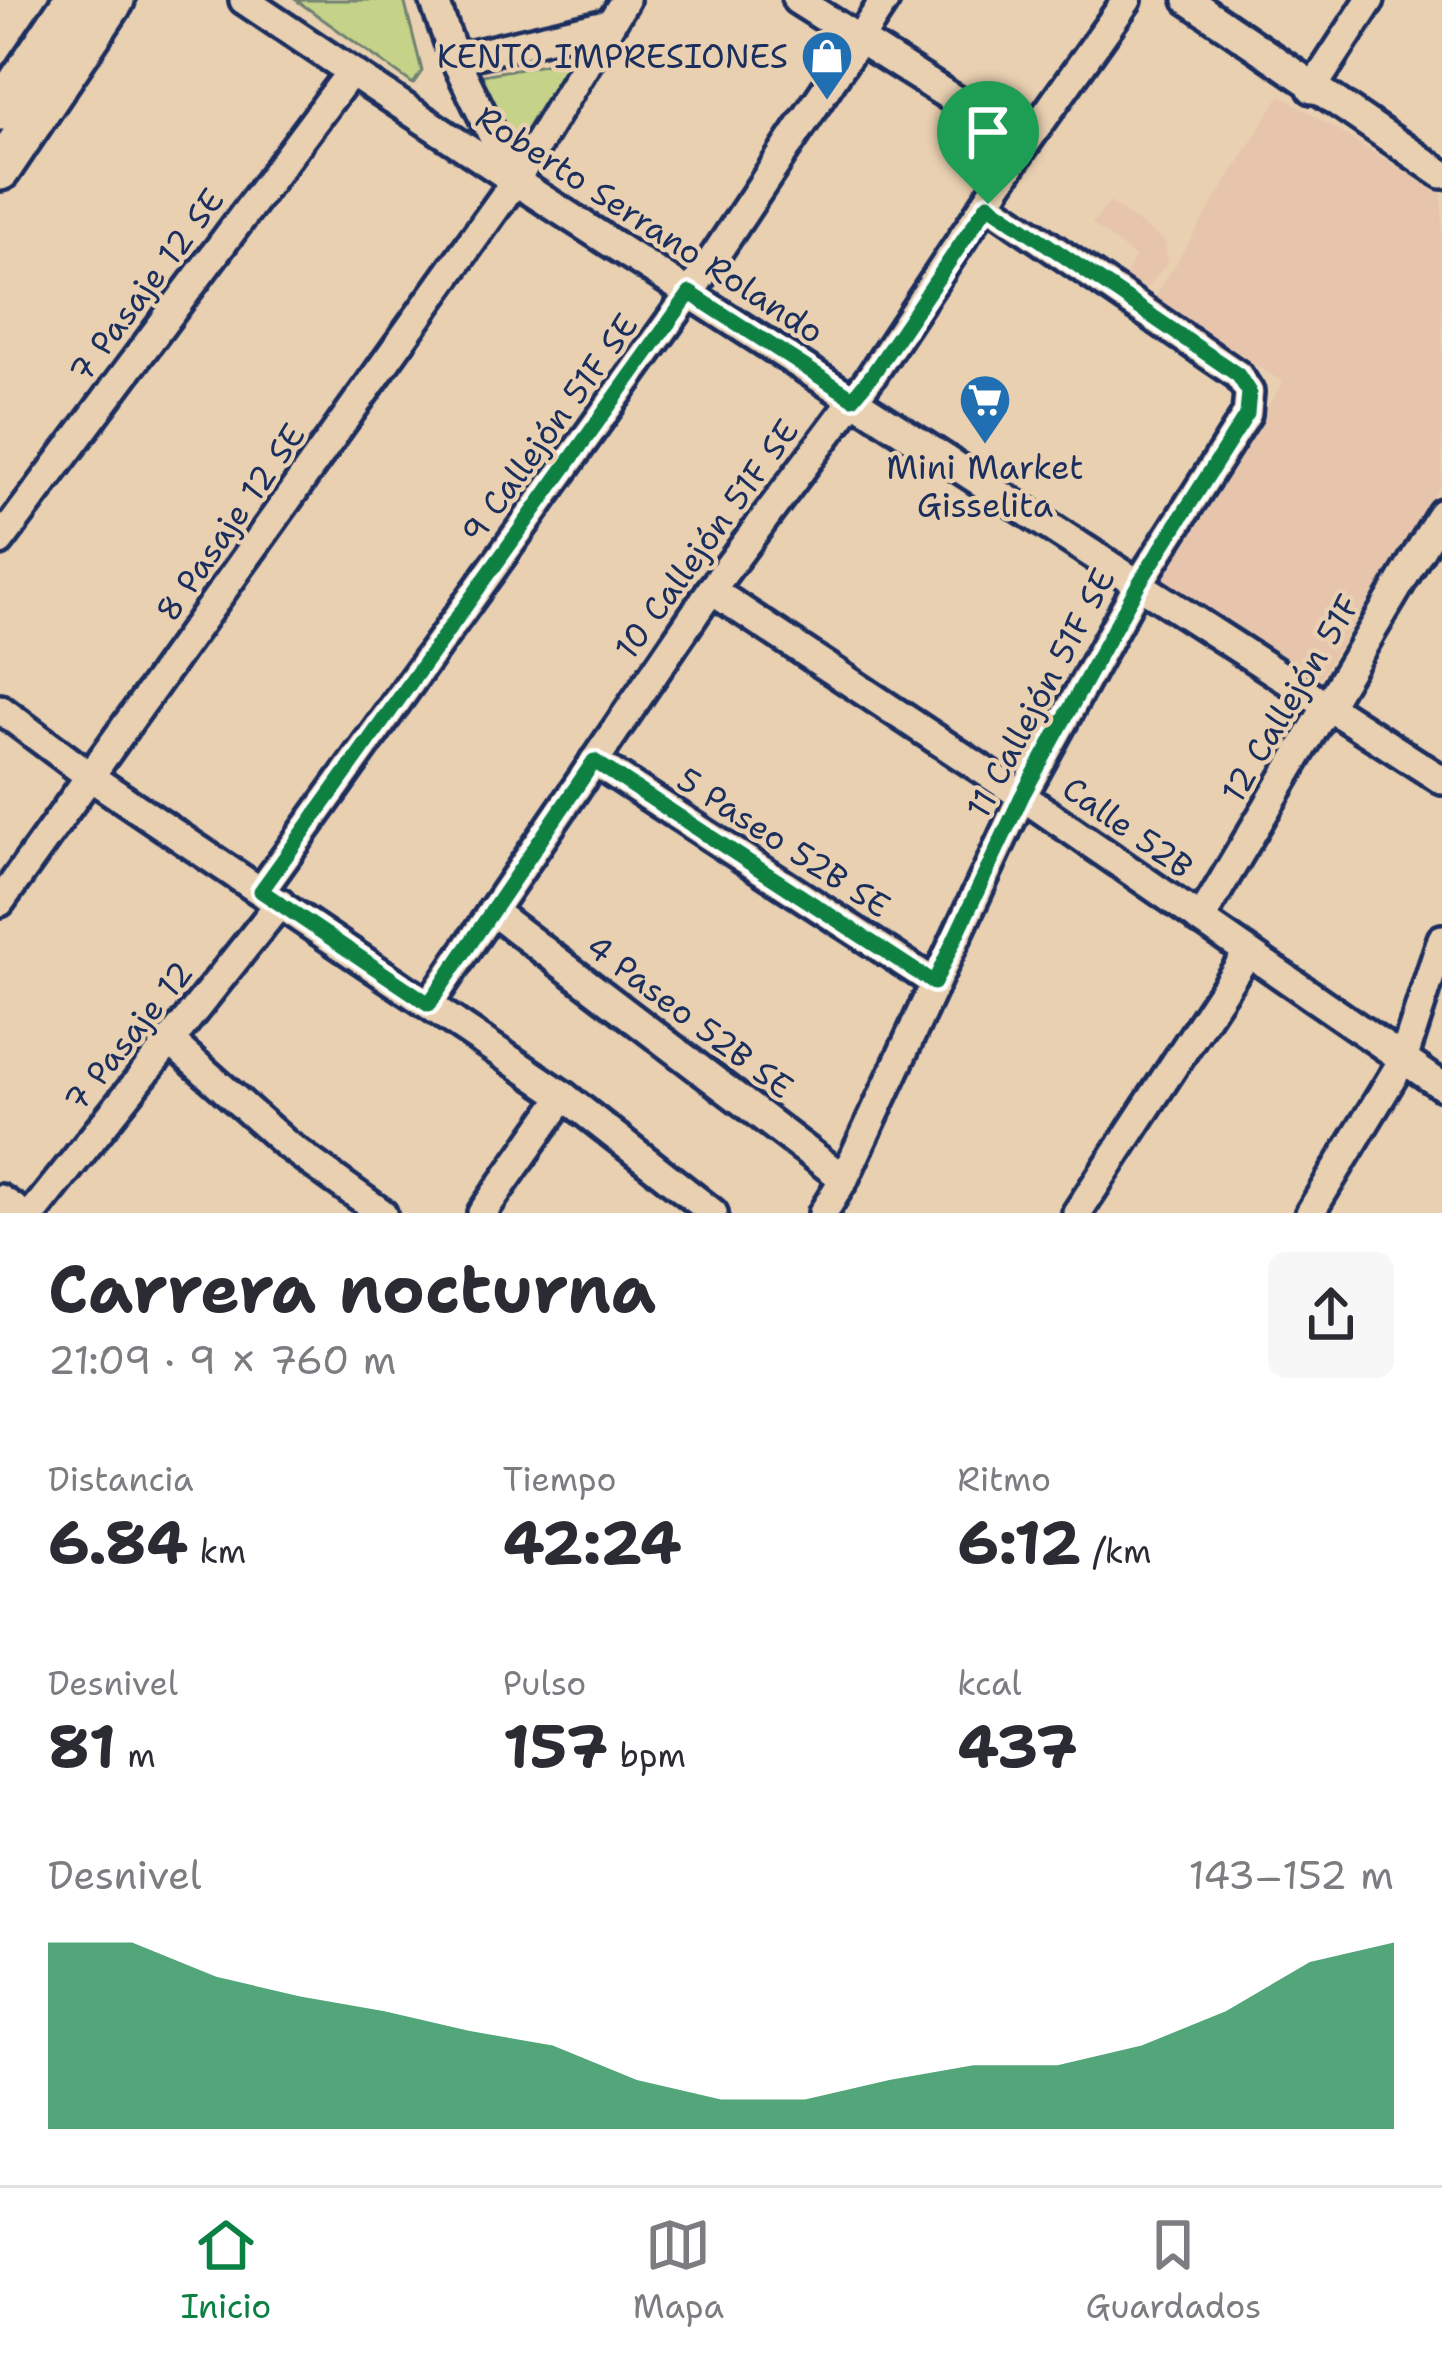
<!DOCTYPE html>
<html lang="es">
<meta charset="utf-8">
<style>
:root{--surface:#fff;--page:#f7f7f7;--text:#2b2b33;--muted:#7c7c81;--line:#e1e1e2;--accent:#0b8043}
body{margin:0;font-family:"Shantell Sans",sans-serif;background:var(--page);color:var(--text);height:100vh;display:flex;flex-direction:column;font-size:45px;white-space:nowrap}
*{box-sizing:border-box;margin:0}
p{font-size:39px;color:var(--muted)}
.icon{flex:none;width:66px;height:66px;fill:none;stroke:currentColor;stroke-width:2;stroke-linecap:round;stroke-linejoin:round}
.map{position:relative;height:1213px;overflow:hidden}
.sheet{display:flex;flex-direction:column;background:var(--surface);flex:1}
.sheet>*{flex:none}
.pin{position:absolute;display:grid;place-items:center;width:102px;height:102px;color:#fff;margin:-123px -51px;border-radius:50% 50% 50% 0;rotate:-45deg;box-shadow:0 0 12px #0007}
.pin .icon{rotate:45deg}
.round{display:grid;place-items:center;flex:none;width:126px;height:126px;border-radius:18px;background:var(--page)}
.summary{display:flex;align-items:center;justify-content:space-between;height:204px;padding:0 48px}
h1{font-size:66px;font-weight:700;line-height:90px}
.figures{display:grid;grid-template-columns:repeat(3,1fr);gap:18px;height:204px;padding:12px 48px}
.figures div{display:grid;align-content:center}
.figures b{font-size:60px;font-weight:700}
.figures small{font-size:33px;font-weight:400}
.figures p{font-size:33px}
.chart{height:336px;padding:24px 48px}
.chart p{display:flex;justify-content:space-between}
.chart svg{width:100%;height:216px;margin-top:12px;fill:var(--accent);opacity:.7}
.menu{display:flex;justify-content:space-around;align-items:center;height:168px;border-top:3px solid var(--line);background:var(--surface);font-size:33px;color:var(--muted)}
.menu a{display:grid;justify-items:center;gap:6px}
.menu .on{color:var(--accent)}
.map>svg:first-child{display:block}
.built{fill:#e6c5ac}
.green{fill:#c4d387;stroke:#708172;stroke-width:3}
.lines{fill:none;stroke-linecap:round;stroke-linejoin:round}
.street-casing{stroke:#1b2f5e;stroke-width:36}
.secondary-casing{stroke:#1b2f5e;stroke-width:48}
.street{stroke:#e9d0b1;stroke-width:27}
.secondary{stroke:#e9d0b1;stroke-width:39}
.route-casing{stroke:#fff;stroke-width:24}
.route{stroke:#0b8043;stroke-width:15}
.labels{text-anchor:middle;stroke-width:9;stroke-linejoin:round;paint-order:stroke}
.poi-label{font-size:33px;fill:#1b2f5e;stroke:#e9d0b1;text-anchor:end}
.street-label{font-size:33px;fill:#1b2f5e;stroke:#e9d0b1}
</style>
<div class="map">
<svg width="1442" height="1213" viewBox="0 0 1442 1213">
<rect width="100%" height="100%" fill="#e9d0b1"/>
<filter id="ink" filterUnits="userSpaceOnUse"><feTurbulence type="fractalNoise" baseFrequency=".00833" numOctaves="2"/><feDisplacementMap in="SourceGraphic" scale="24" xChannelSelector="R" yChannelSelector="G"/><feConvolveMatrix kernelMatrix="1 2 1 2 8 2 1 2 1" color-interpolation-filters="sRGB"/></filter>
<g filter="url(#ink)">
<g class="built">
<path d="M 1280,95 L 1442,194 L 1442,482 L 1320,678 L 1160,581 L 1283,382 L 1152,302 Z"/>
<path d="M 1110,202 L 1165,242 L 1168,262 L 1146,289 L 1124,280 L 1135,257 L 1092,224 Z"/>
</g>
<g class="green">
<path d="M 296,0 L 404,0 L 422,71 L 413,84 Z"/>
<path d="M 560,61 L 566,66 L 514,149 L 477,76 Z"/>
</g>
<g class="lines">
<g class="street-casing">
<g id="street">
<path d="M 244,0 L 515,181 L 1442,780"/>
<path d="M 434,0 L 455,59 L 513,177"/>
<path d="M 797,0 L 1025,144"/>
<path d="M 1188,0 L 1442,174"/>
<path d="M 455,59 L 610,23"/>
<path d="M 1312,89 L 1370,0"/>
<path d="M 0,541 L 350,73"/>
<path d="M 711,590 L 1022,796 L 1442,1086"/>
<path d="M 0,709 L 92,778 L 564,1096 L 713,1213"/>
<path d="M 594,761 L 935,983"/>
<path d="M 261,891 L 690,293 L 885,0"/>
<path d="M 0,902 L 515,181 L 625,0"/>
<path d="M 492,911 L 844,1179"/>
<path d="M 1200,920 L 1442,513"/>
<path d="M 429,1004 L 711,590 L 872,375 L 1025,144 L 1127,0"/>
<path d="M 170,1041 L 286,1144 L 382,1213"/>
<path d="M 0,1199 L 21,1213"/>
<path d="M 33,1213 L 280,903"/>
<path d="M 482,1213 L 564,1096"/>
<path d="M 823,1213 L 844,1179 L 1022,796 L 1138,585 L 1247,414 L 1249,392 L 1238,375 L 988,204"/>
<path d="M 1077,1213 L 1247,954"/>
<path d="M 1310,1213 L 1403,1060 L 1442,939"/>
</g>
</g>
<g class="secondary-casing">
<g id="secondary">
<path d="M 0,110 L 74,0"/>
<path d="M 0,170 L 114,0"/>
</g>
</g>
<use href="#street" class="street"/>
<use href="#secondary" class="secondary"/>
</g>
</g>
<g class="lines" filter="url(#ink)">
<g class="route-casing">
<path id="route" d="M 988,204 L 1238,375 L 1249,392 L 1247,414 L 1138,585 L 1022,796 L 934,983 L 594,761 L 429,1004 L 261,891 L 690,293 L 853,398 L 872,375 Z"/>
</g>
<use href="#route" class="route"/>
</g>
<defs>
<g id="shop-pin" transform="scale(2.7)"><path d="M0 17L-7.5 6A9.5 9.5 0 1 1 7.5 6Z" fill="#1f6fb2" stroke="#e9d0b1"/><path d="M-5-2.5h2.3a2.7 3.5 0 0 1 5.4 0H5L5.5 6h-11ZM-1.5-2.5h3a1.5 2.3 0 0 0-3 0Z" fill="#fff"/></g>
<g id="supermarket-pin" transform="scale(2.7)"><path d="M0 17L-7.5 6A9.5 9.5 0 1 1 7.5 6Z" fill="#1f6fb2" stroke="#e9d0b1"/><path d="M-6-5.5h2.5l.6 2H6L4.5 2H-2.5L-4.4-4H-6ZM-1.5 3.2a1.3 1.3 0 1 0 .1 0ZM3 3.2a1.3 1.3 0 1 0 .1 0Z" fill="#fff"/></g>
</defs>
<g fill-rule="evenodd">
<use href="#shop-pin" x="827" y="56"/>
<use href="#supermarket-pin" x="985" y="400"/>
</g>
<g class="labels">
<g class="poi-label">
<text x="788" y="68">KENTO IMPRESIONES</text>
<text x="985" y="479" text-anchor="middle">Mini Market<tspan x="985" dy="38">Gisselita</tspan></text>
</g>
<g class="street-label">
<text transform="translate(650 224) rotate(33)" y="12">Roberto Serrano Rolando</text>
<text transform="translate(146 285) rotate(-53)" y="12">7 Pasaje 12 SE</text>
<text transform="translate(549 428) rotate(-54)" y="12">9 Callejón 51F SE</text>
<text transform="translate(230 522) rotate(-55)" y="12">8 Pasaje 12 SE</text>
<text transform="translate(706 539) rotate(-54)" y="12">10 Callejón 51F SE</text>
<text transform="translate(1040 693) rotate(-62)" y="12">11 Callejón 51F SE</text>
<text transform="translate(1290 698) rotate(-59)" y="12">12 Callejón 51F</text>
<text transform="translate(1128 827) rotate(35)" y="12">Calle 52B</text>
<text transform="translate(784 842) rotate(33)" y="12">5 Paseo 52B SE</text>
<text transform="translate(690 1016) rotate(37)" y="12">4 Paseo 52B SE</text>
<text transform="translate(128 1036) rotate(-51)" y="12">7 Pasaje 12</text>
</g>
</g>
</svg>
<div class="pin" style="left:988px;top:204px;background:#1e9e55"><svg class="icon" aria-label="arrive" viewBox="0 0 24 24"><path d="M6 21V4h12l-3 4 3 4H6"/></svg></div>
</div>
<section class="sheet">
<div class="summary"><div><h1>Carrera nocturna</h1><p>21:09 · 9 × 760 m</p></div><a class="round"><svg class="icon" aria-label="share" viewBox="0 0 24 24"><path d="M12 15V3M7 8l5-5 5 5M5 13v7h14v-7"/></svg></a></div>
<div class="figures">
<div><p>Distancia</p><b>6.84<small> km</small></b></div>
<div><p>Tiempo</p><b>42:24</b></div>
<div><p>Ritmo</p><b>6:12<small> /km</small></b></div>
</div>
<div class="figures">
<div><p>Desnivel</p><b>81<small> m</small></b></div>
<div><p>Pulso</p><b>157<small> bpm</small></b></div>
<div><p>kcal</p><b>437</b></div>
</div>
<div class="chart"><p><span>Desnivel</span>143–152 m</p>
<svg viewBox="0 0 160 44" preserveAspectRatio="none"><path d="M0 44V6L10 6L20 13L30 17L40 20L50 24L60 27L70 34L80 38L90 38L100 34L110 31L120 31L130 27L140 20L150 10L160 6V44z"/></svg>
</div>
</section>
<nav class="menu">
<a class="on"><svg class="icon" aria-label="home" viewBox="0 0 24 24"><path d="M3 11l9-7 9 7M6 9v11h12V9"/></svg>Inicio</a>
<a><svg class="icon" aria-label="map" viewBox="0 0 24 24"><path d="M3 6l6-2 6 2 6-2v14l-6 2-6-2-6 2zM9 4v14M15 6v14"/></svg>Mapa</a>
<a><svg class="icon" aria-label="saved" viewBox="0 0 24 24"><path d="M7 4h10v16l-5-4-5 4z"/></svg>Guardados</a>
</nav>
